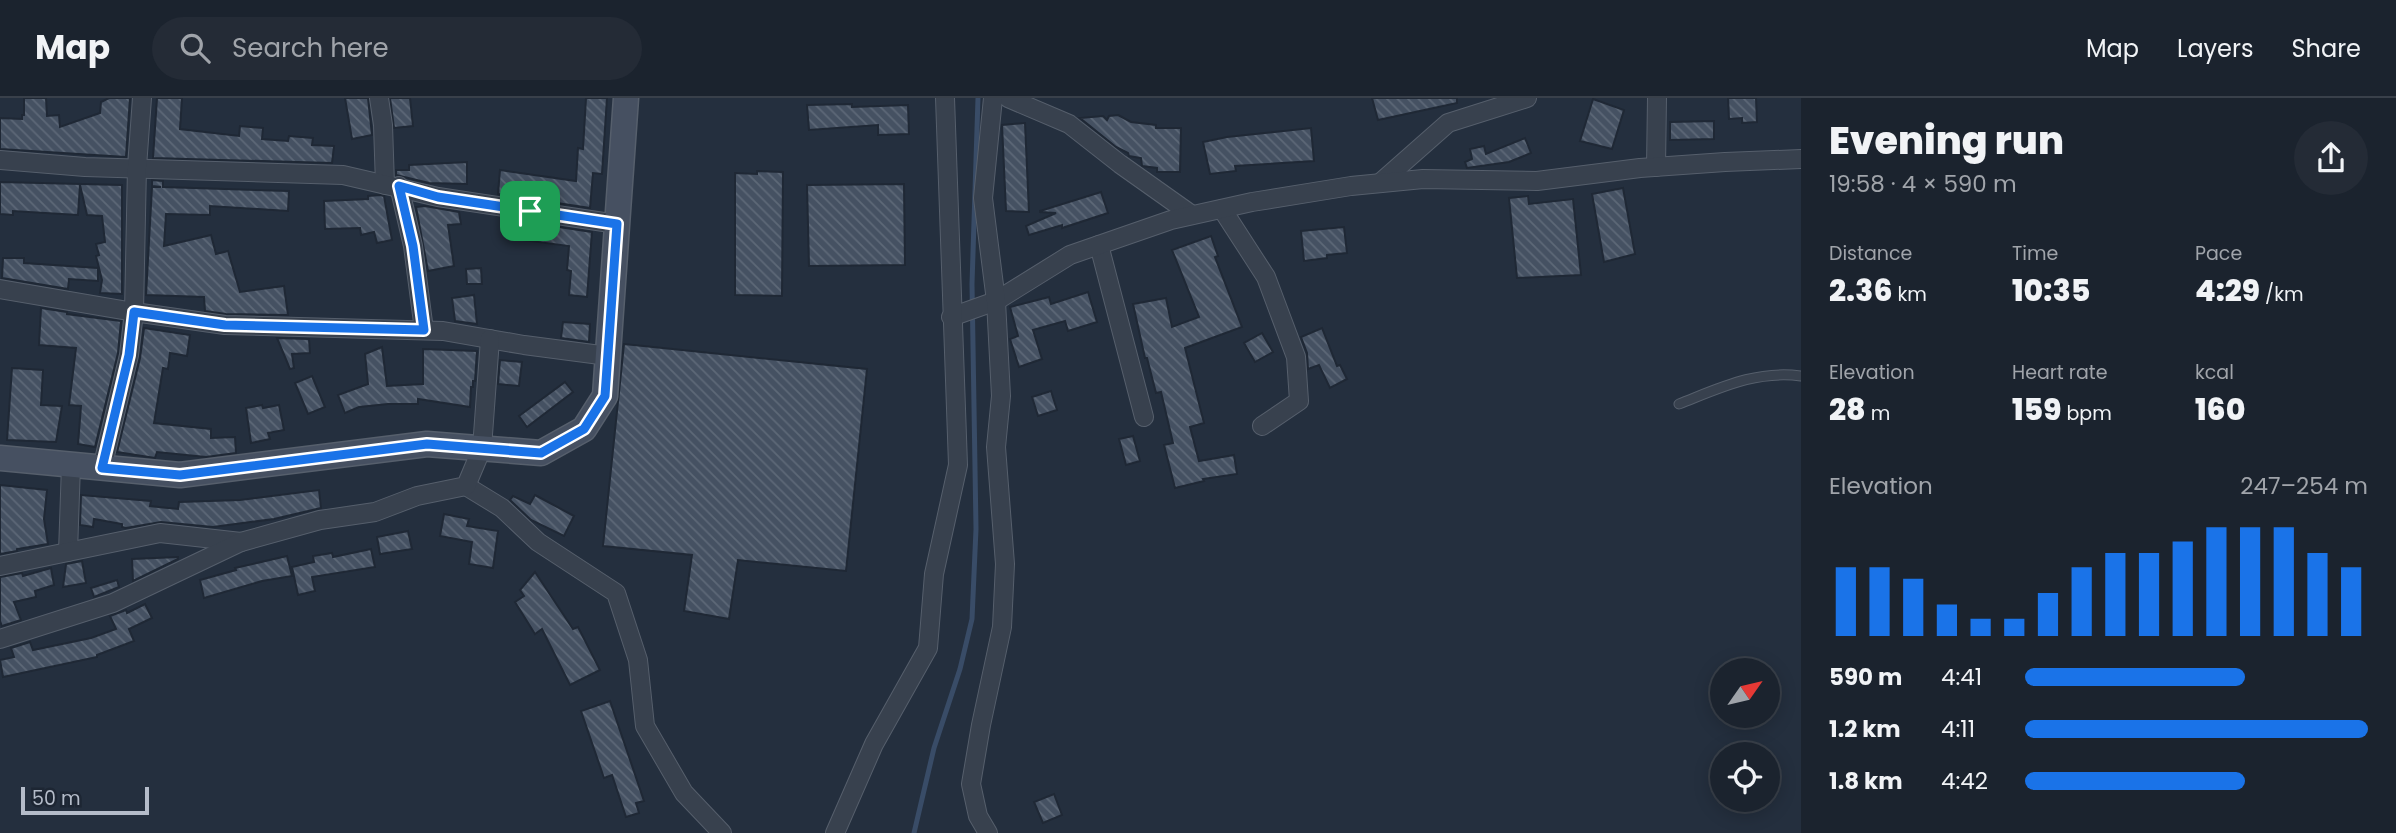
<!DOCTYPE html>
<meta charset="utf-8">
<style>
:root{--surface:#1b232e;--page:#242b36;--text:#f1f3f6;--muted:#a0a4aa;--line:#39404a;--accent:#1a73e8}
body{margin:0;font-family:Poppins,sans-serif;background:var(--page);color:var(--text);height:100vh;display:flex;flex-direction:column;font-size:26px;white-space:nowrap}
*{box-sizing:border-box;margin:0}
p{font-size:23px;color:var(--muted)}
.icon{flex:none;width:38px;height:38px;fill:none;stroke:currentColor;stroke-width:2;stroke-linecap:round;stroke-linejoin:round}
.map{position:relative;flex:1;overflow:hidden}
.sheet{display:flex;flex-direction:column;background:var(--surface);width:595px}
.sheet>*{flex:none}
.needle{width:46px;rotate:56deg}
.controls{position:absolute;left:1710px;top:560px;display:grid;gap:14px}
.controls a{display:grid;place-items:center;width:70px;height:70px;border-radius:50%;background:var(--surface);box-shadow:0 4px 18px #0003,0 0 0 2px var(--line);font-size:35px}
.scale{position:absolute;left:21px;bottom:18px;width:128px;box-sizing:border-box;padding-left:7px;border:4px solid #b4bcc9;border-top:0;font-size:19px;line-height:24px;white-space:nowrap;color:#b4bcc9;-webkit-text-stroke:5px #1d2633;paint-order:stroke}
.pin{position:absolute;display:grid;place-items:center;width:60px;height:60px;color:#fff;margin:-30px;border-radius:14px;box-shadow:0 4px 10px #0006}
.round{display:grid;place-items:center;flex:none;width:74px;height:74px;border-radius:37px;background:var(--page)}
.overview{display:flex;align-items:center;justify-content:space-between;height:119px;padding:0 28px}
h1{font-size:38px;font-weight:800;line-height:52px}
.stats{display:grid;grid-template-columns:repeat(3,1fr);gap:10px;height:119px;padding:7px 28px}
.stats div{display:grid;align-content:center}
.stats b{font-size:30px;font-weight:800}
.stats small{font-size:19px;font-weight:400}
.stats p{font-size:19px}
.chart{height:196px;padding:14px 28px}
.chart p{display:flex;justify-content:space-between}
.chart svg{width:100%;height:126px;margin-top:7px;stroke:var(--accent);stroke-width:6}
ul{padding:0 28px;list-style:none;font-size:23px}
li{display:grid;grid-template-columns:112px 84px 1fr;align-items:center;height:52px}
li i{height:18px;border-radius:9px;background:var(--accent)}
header{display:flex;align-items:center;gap:42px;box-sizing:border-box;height:98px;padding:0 35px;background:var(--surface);border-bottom:2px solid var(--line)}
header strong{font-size:33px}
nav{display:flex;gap:38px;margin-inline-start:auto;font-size:24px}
.search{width:490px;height:63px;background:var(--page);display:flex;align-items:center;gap:18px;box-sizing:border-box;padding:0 24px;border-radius:38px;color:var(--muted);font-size:26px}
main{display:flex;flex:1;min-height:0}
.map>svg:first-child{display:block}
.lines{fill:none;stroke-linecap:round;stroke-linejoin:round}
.stream{stroke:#394c67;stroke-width:5}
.building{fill:url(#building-back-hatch);stroke:#1f2835;stroke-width:2}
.lane-casing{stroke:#565f6c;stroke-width:11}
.street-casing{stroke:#565f6c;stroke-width:20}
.secondary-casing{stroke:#565f6c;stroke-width:27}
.lane{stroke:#38414e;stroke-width:9}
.street{stroke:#38414e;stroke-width:18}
.secondary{stroke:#465061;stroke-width:24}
.route-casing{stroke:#fff;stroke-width:14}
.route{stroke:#1a73e8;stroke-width:9}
</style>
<header>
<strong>Map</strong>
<div class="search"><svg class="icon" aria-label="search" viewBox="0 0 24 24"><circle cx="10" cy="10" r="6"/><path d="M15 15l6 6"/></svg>Search here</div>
<nav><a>Map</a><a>Layers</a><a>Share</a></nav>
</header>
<main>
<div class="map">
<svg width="1801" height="735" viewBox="0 0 1801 735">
<defs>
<pattern id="building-back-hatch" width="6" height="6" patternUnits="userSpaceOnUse" patternTransform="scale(1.75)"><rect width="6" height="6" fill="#455162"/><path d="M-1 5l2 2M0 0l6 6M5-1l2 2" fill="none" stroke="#5d6877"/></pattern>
</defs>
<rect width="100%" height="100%" fill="#242f3e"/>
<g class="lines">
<path class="stream" d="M 914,735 L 934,650 L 960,571 L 972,521 L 976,431 L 972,186 L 978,0"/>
</g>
<g class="building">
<path d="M 24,0 L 46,0 L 47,18 L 59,17 L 60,29 L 100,15 L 101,4 L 109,0 L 130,0 L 126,59 L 0,51 L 0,20 L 22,21 L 22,17 L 24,17 Z"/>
<path d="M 157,0 L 182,0 L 180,31 L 239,38 L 240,28 L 263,30 L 262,41 L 288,43 L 289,38 L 313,40 L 312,47 L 334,48 L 332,65 L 153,60 Z"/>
<path d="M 345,0 L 368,0 L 372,37 L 352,41 Z"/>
<path d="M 390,0 L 410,0 L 413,28 L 394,30 Z"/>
<path d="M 586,0 L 607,0 L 602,76 L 593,75 L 590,110 L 498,96 L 500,72 L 576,83 L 578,50 L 583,51 Z"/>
<path d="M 1372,0 L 1457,0 L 1457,5 L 1378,22 Z"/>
<path d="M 1728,0 L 1756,0 L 1757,24 L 1742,25 L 1742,20 L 1729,21 Z"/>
<path d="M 1593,1 L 1624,12 L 1612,51 L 1580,43 Z"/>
<path d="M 852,6 L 852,9 L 908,7 L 909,36 L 878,37 L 878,27 L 809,32 L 807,7 Z"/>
<path d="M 1118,17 L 1131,24 L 1156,27 L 1156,30 L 1181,30 L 1180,74 L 1157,74 L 1157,70 L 1142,68 L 1141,60 L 1129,58 L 1128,55 L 1116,49 L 1080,20 L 1103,18 L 1107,22 L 1109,18 Z"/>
<path d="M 1714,23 L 1714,41 L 1670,42 L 1670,24 Z"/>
<path d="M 1025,25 L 1029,114 L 1006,113 L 1002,27 Z"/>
<path d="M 1311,30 L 1314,63 L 1235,68 L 1236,73 L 1210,76 L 1203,44 L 1227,39 Z"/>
<path d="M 1525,40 L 1531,55 L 1509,64 L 1467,70 L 1465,64 L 1472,61 L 1470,51 L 1484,48 L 1486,56 Z"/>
<path d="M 467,64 L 467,86 L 429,85 L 396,77 L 396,72 L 409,72 L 409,67 Z"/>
<path d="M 757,73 L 783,74 L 782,198 L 735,197 L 735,75 L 757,76 Z"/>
<path d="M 152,82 L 163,83 L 163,89 L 289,93 L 288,113 L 210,108 L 210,117 L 166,116 L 164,148 L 211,137 L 216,156 L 228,153 L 240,194 L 284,188 L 288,217 L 226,216 L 205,213 L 204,199 L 146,197 L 152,89 L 161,89 L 152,88 Z"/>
<path d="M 0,84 L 122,87 L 122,196 L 100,195 L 102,182 L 96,158 L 99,157 L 96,146 L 105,144 L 102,118 L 87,117 L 80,87 L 78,117 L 13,113 L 13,117 L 0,116 Z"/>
<path d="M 904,86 L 905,167 L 809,168 L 807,87 Z"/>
<path d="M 1623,90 L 1635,156 L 1604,164 L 1592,96 Z"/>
<path d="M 1101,94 L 1108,115 L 1062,130 L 1062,127 L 1029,137 L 1026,128 L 1056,115 L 1040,114 L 1040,113 Z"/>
<path d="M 380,97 L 384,98 L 392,142 L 377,145 L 374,134 L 361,137 L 360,130 L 325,131 L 324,103 L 368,101 L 368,98 Z"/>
<path d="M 1528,98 L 1529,106 L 1573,101 L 1581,177 L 1517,180 L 1509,100 Z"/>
<path d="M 425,108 L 459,114 L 461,126 L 448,127 L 454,168 L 428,173 L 416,109 Z"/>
<path d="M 526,124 L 592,134 L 587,199 L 569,197 L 571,173 L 567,172 L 569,148 L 523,142 Z"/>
<path d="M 1344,129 L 1347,155 L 1327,157 L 1327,160 L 1304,163 L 1301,133 Z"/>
<path d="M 1211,138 L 1218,158 L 1215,159 L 1242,229 L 1185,250 L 1204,325 L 1190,329 L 1199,363 L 1234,357 L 1237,376 L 1203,381 L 1204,383 L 1175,390 L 1164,347 L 1173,345 L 1161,294 L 1156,295 L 1147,260 L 1145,260 L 1133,206 L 1166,200 L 1172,229 L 1199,219 L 1172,152 Z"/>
<path d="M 3,160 L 24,160 L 24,165 L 98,170 L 98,183 L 69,181 L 68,191 L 2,180 Z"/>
<path d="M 481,170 L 482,186 L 467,186 L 466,171 Z"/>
<path d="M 1088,194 L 1097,224 L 1068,233 L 1065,223 L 1033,232 L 1042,261 L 1019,269 L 1010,241 L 1018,238 L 1010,209 L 1049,199 L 1051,206 Z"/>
<path d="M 474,197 L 477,226 L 455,223 L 452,200 Z"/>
<path d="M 41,210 L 67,214 L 67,216 L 121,223 L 118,255 L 95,349 L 78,346 L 81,308 L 69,307 L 76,250 L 39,247 Z"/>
<path d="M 563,224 L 590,226 L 589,244 L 561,240 Z"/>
<path d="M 144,230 L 190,237 L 187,258 L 170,255 L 168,271 L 163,270 L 154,325 L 211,331 L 211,340 L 235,339 L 236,355 L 206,359 L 157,354 L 155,360 L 117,354 L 140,260 Z"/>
<path d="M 1322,230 L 1337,268 L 1340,267 L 1347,281 L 1330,290 L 1319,267 L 1308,271 L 1307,255 L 1301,239 Z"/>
<path d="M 1262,235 L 1273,254 L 1255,264 L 1244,245 Z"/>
<path d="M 277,240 L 309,241 L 310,255 L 292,256 L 294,270 L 290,271 Z"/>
<path d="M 624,246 L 867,271 L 846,473 L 738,462 L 729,521 L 684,513 L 692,457 L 603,448 Z"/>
<path d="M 382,249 L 387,288 L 423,286 L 423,251 L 477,253 L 475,283 L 473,283 L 473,289 L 471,289 L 470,309 L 418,301 L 418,306 L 388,306 L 359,309 L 345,315 L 338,297 L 368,286 L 365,256 Z"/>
<path d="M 500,262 L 522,264 L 519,288 L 498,286 Z"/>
<path d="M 12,270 L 43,272 L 41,307 L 62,308 L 56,344 L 7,342 Z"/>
<path d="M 312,278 L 325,309 L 308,316 L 295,285 Z"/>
<path d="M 565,284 L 573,294 L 527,329 L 519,318 Z"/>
<path d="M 1051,293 L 1057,312 L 1038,318 L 1032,299 Z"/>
<path d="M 262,307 L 263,310 L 279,307 L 284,332 L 268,335 L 270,341 L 251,345 L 246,310 Z"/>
<path d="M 1133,338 L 1140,363 L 1126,367 L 1119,341 Z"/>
<path d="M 0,387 L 47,392 L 44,421 L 48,446 L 17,451 L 17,453 L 0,456 Z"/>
<path d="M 319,392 L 321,410 L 274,421 L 213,429 L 161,424 L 126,430 L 122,429 L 122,426 L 94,421 L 93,429 L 80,427 L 81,397 L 151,403 L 150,408 L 178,411 L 179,404 L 240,402 Z"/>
<path d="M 535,397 L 574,418 L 564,438 L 531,422 L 510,402 L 513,398 L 530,406 Z"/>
<path d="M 444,416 L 469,421 L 467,428 L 498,433 L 493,470 L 469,466 L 472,444 L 440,438 Z"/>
<path d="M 408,433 L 412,451 L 380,456 L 377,439 Z"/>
<path d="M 371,451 L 375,469 L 312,479 L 315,493 L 298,497 L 292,469 L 314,464 L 313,458 L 332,455 L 333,459 Z"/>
<path d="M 287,458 L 292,478 L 262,483 L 204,500 L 200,482 L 236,472 L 235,470 Z"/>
<path d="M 178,459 L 178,461 L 133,483 L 132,461 Z"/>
<path d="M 82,463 L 86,485 L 63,489 L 66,466 Z"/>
<path d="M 51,470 L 54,487 L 35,493 L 36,499 L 14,504 L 21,522 L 2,528 L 0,523 L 0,479 L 22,475 L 23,478 Z"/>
<path d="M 535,474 L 573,531 L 578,529 L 600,572 L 570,587 L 542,531 L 535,536 L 515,504 L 524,498 L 520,492 Z"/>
<path d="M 117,482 L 119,489 L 94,499 L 91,490 Z"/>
<path d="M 145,506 L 152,520 L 129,531 L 134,543 L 97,557 L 97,559 L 3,579 L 0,562 L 14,559 L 11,550 L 30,544 L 33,552 L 91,540 L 116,531 L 110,518 L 126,512 L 127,515 Z"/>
<path d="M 610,603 L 644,703 L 636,705 L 639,715 L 626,719 L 612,677 L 604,680 L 581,613 Z"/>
<path d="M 1054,696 L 1062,717 L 1043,725 L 1034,704 Z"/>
</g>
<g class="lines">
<g class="lane-casing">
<path id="lane" d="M 1679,306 C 1720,290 1756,272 1801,278"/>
</g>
<g class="street-casing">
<g id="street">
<path d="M 379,0 L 383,27 L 385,87"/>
<path d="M 1008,0 L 1069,26 L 1120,66 L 1192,117"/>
<path d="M 0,62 L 85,69 L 343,77 L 438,99 L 617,126"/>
<path d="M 1656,69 L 1657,0"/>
<path d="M 1380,85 L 1448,25 L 1527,0"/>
<path d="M 399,88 L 413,148 L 424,232"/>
<path d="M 1222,111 L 1266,179 L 1296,259 L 1299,303 L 1262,328"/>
<path d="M 1099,147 L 1144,319"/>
<path d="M 0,191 L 134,214 L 225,227 L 443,233 L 524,247 L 608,258"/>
<path d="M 951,219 L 996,203 L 1070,157 L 1171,122 L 1252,104 L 1351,88 L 1423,81 L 1537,83 L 1640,70 L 1725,64 L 1801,61"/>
<path d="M 102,370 L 129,257 L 134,214 L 137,69 L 142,0"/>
<path d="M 466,388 L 502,410 L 538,444 L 616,495 L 638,562 L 645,628 L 684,695 L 722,735"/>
<path d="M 68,454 L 71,367"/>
<path d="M 0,468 L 160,435 L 241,444"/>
<path d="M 0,541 L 113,505 L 241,444 L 320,422 L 375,414 L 417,398 L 466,388 L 482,350 L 490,241"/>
<path d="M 835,735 L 874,646 L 928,550 L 934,476 L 958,367 L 945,0"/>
<path d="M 988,735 L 978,718 L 971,686 L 981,627 L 1002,529 L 1005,466 L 996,349 L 1001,298 L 996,203 L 983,100 L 993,0"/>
</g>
</g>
<g class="secondary-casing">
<path id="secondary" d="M 0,360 L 180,377 L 427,346 L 541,355 L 584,331 L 605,298 L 626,0"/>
</g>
<use href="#lane" class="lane"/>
<use href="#street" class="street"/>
<use href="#secondary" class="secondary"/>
</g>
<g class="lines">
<g class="route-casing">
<path id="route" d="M 399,88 L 438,99 L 617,126 L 605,298 L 584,331 L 541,355 L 427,346 L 180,377 L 102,370 L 129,257 L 134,214 L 225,227 L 424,232 L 413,148 Z"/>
</g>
<use href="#route" class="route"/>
</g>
</svg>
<div class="controls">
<a><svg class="needle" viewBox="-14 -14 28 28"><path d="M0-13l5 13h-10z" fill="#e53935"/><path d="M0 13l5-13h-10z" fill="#a0a4aa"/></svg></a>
<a><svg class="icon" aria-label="locate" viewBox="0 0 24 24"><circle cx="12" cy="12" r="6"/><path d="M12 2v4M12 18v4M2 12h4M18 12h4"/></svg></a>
</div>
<div class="scale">50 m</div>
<div class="pin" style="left:530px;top:113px;background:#1e9e55"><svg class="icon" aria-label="arrive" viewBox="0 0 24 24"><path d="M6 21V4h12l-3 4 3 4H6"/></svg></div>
</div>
<section class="sheet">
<div class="overview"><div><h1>Evening run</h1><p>19:58 · 4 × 590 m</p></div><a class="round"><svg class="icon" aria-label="share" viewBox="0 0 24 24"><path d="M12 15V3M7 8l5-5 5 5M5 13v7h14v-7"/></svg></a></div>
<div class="stats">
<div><p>Distance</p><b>2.36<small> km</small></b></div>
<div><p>Time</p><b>10:35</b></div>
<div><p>Pace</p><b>4:29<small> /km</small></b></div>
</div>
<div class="stats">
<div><p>Elevation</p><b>28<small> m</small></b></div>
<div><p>Heart rate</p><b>159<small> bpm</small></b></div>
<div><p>kcal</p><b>160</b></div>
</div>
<div class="chart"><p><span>Elevation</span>247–254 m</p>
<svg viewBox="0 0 160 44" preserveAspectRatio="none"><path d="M5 44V20M15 44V20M25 44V24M35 44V33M45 44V38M55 44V38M65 44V29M75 44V20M85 44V15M95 44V15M105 44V11M115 44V6M125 44V6M135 44V6M145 44V15M155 44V20"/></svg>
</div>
<ul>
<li><b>590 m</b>4:41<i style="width:64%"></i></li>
<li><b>1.2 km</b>4:11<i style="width:100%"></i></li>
<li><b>1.8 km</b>4:42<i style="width:64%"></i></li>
</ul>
</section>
</main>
